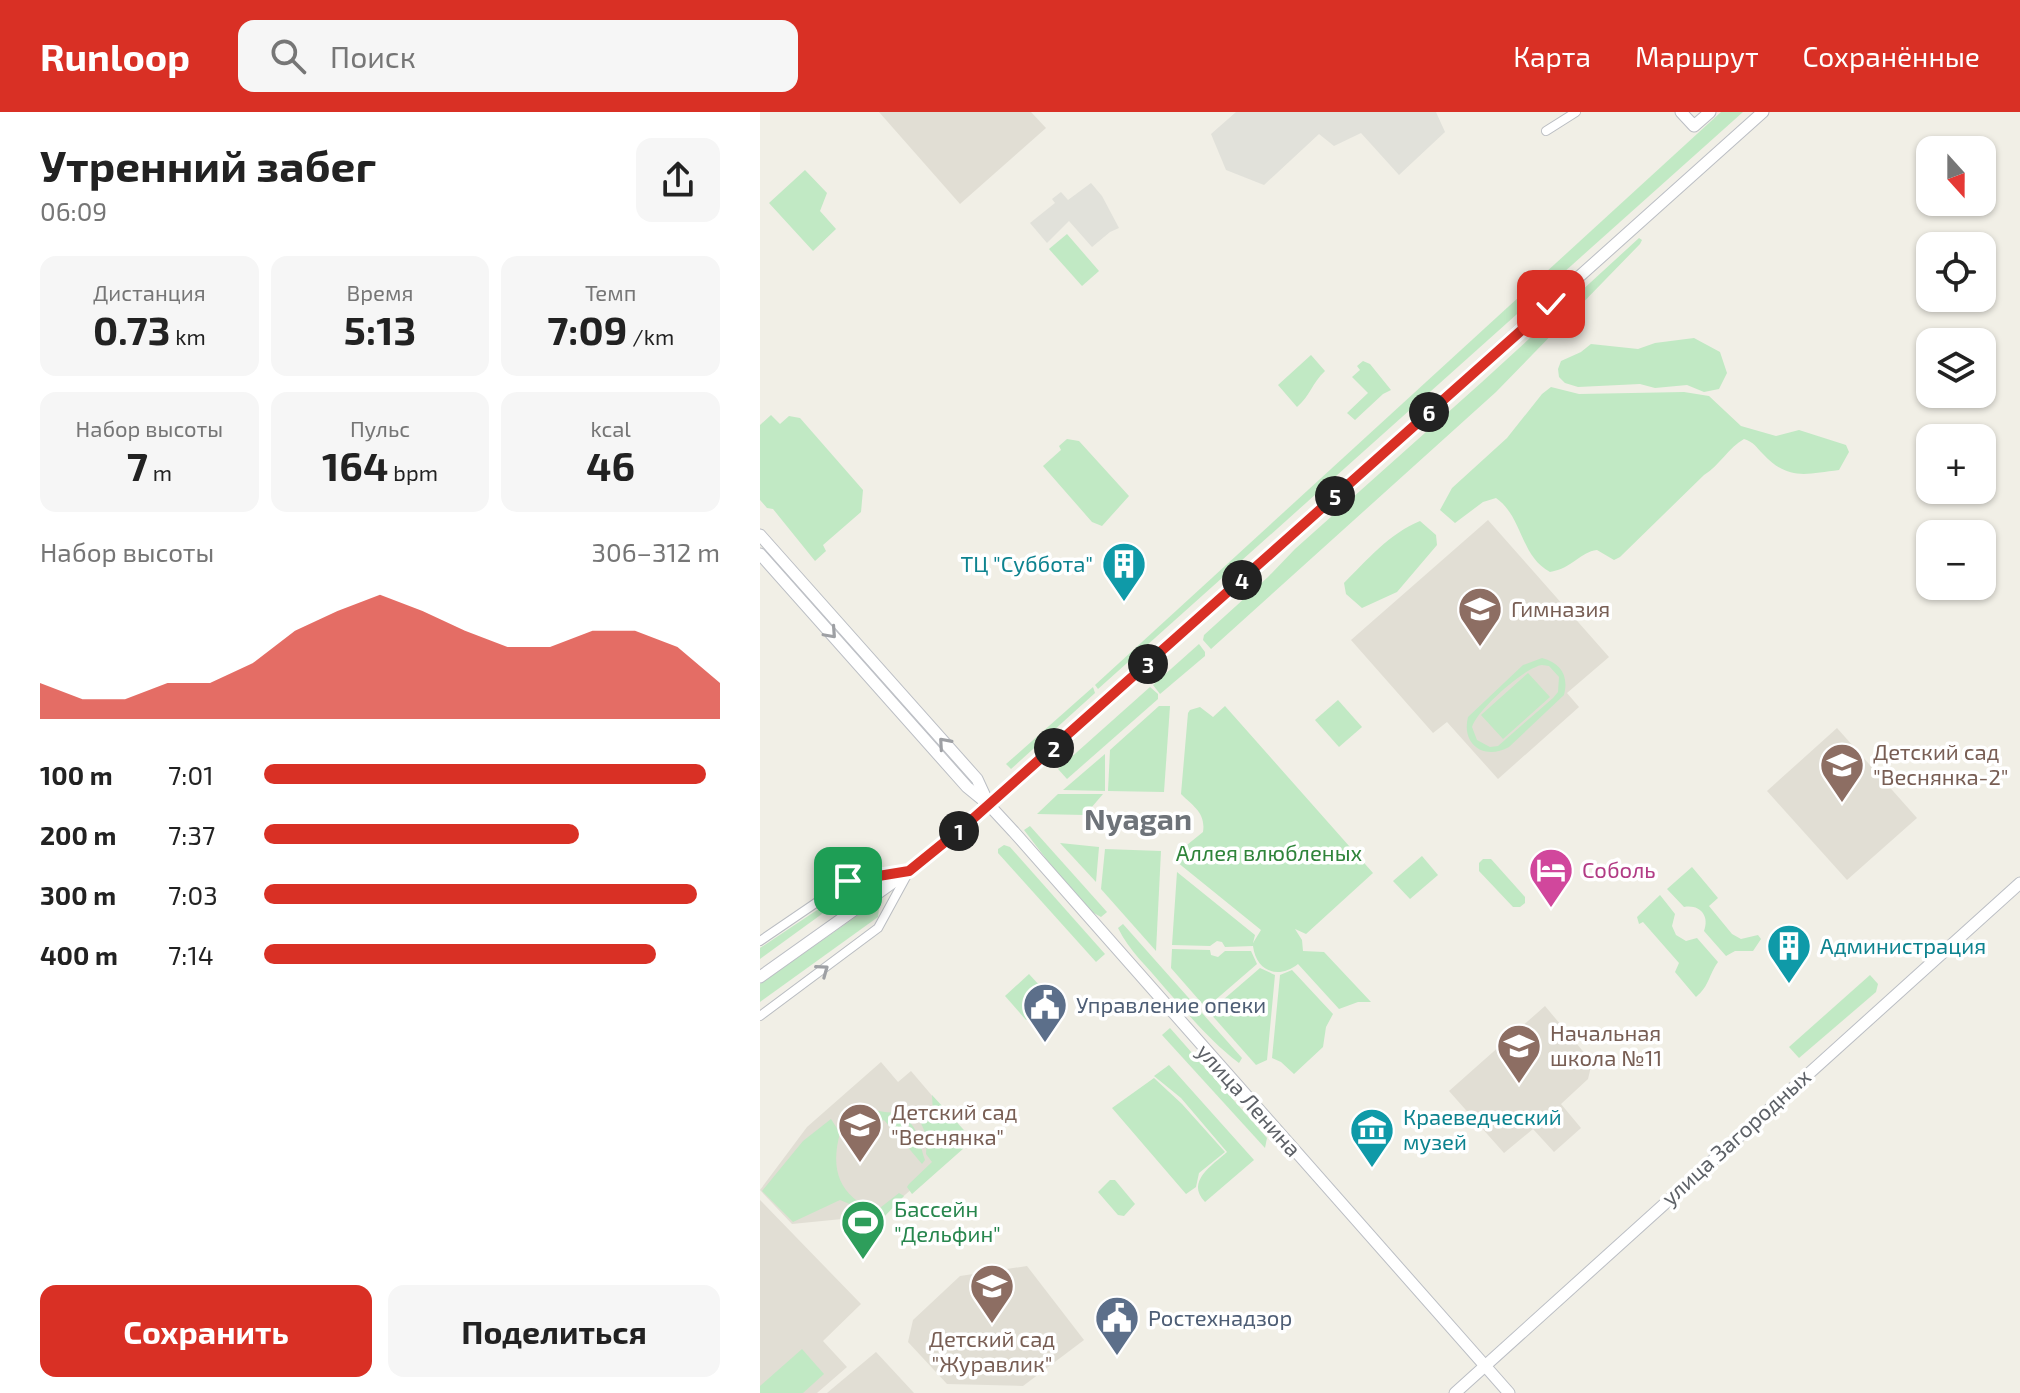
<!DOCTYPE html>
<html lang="ru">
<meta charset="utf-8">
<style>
:root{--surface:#fff;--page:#f6f6f6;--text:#222;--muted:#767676;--accent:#d93025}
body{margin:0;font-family:"Exo 2",sans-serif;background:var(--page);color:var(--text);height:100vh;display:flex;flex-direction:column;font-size:30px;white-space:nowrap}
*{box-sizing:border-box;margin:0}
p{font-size:26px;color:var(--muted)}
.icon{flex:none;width:44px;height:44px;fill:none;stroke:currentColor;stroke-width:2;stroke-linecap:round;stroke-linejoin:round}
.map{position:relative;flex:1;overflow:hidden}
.details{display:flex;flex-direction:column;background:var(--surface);width:760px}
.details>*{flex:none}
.needle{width:52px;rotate:159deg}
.buttons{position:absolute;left:1156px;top:24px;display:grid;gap:16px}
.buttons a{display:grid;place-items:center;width:80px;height:80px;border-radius:16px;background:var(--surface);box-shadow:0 2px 6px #0004;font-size:40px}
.pin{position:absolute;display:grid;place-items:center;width:68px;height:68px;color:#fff;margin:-34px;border-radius:16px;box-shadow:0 4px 12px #0006}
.km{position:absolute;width:40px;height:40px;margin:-20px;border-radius:50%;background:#222;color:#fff;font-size:22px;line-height:40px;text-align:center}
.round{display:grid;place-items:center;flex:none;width:84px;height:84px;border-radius:16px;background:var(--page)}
.summary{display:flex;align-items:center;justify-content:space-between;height:136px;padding:0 40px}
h1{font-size:44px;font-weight:700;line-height:60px}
.stats{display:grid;grid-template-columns:repeat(3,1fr);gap:12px;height:136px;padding:8px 40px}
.stats div{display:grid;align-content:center;border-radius:16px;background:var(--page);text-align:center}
.stats b{font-size:40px;font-weight:700}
.stats small{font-size:22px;font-weight:400}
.stats p{font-size:22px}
.chart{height:224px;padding:16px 40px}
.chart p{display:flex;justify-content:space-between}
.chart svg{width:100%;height:144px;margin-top:8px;fill:var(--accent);opacity:.7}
.cta{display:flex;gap:16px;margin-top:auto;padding:16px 40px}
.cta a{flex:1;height:92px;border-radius:16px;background:var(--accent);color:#fff;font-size:32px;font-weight:700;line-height:92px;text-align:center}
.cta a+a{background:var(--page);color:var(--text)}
ul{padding:0 40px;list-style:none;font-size:26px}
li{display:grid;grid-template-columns:128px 96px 1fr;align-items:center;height:60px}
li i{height:20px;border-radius:10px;background:var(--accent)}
header{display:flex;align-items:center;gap:48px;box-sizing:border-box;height:112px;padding:0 40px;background:var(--accent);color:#fff}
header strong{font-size:38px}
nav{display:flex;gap:44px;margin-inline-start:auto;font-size:28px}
.search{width:560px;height:72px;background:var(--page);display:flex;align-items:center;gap:20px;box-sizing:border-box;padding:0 28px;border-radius:16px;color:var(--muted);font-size:30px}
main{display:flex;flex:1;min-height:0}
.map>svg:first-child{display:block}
.industrial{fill:#e1e1da}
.education{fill:#e1ded4}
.green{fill:#c1e9c4;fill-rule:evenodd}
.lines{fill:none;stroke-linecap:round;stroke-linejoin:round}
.street-casing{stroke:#babdc2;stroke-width:10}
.secondary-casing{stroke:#bbbec4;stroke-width:13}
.street{stroke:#fff;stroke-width:8}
.secondary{stroke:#fff;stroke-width:11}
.oneway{stroke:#9ea0a4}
.route-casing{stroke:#fff;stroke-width:16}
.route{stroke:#d93025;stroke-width:10}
.labels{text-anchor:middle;stroke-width:7;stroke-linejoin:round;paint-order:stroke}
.culture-label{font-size:22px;fill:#0d838f;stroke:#fff;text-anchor:start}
.education-label{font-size:22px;fill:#785e54;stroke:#fff;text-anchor:start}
.park-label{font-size:22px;fill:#2f843a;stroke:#fff}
.hotel-label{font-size:22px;fill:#b23c85;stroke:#fff;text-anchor:start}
.service-label{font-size:22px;fill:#4e5e75;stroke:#fff;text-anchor:start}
.street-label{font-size:22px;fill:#5d6167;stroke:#fff}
.leisure-label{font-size:22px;fill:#27864d;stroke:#fff;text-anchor:start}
.district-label{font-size:30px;font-weight:bold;fill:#6e7379;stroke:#fff}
</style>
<header>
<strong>Runloop</strong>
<div class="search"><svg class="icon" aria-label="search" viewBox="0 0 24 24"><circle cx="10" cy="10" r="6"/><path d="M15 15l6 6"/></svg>Поиск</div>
<nav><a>Карта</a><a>Маршрут</a><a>Сохранённые</a></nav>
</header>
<main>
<section class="details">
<div class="summary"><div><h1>Утренний забег</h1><p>06:09</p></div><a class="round"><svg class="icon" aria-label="share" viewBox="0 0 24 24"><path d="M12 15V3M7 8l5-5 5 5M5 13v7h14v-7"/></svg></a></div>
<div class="stats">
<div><p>Дистанция</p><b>0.73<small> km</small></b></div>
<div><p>Время</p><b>5:13</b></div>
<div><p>Темп</p><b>7:09<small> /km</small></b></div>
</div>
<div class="stats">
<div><p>Набор высоты</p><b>7<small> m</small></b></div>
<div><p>Пульс</p><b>164<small> bpm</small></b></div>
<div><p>kcal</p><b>46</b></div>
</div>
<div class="chart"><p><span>Набор высоты</span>306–312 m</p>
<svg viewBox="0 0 160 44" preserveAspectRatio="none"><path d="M0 44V33L10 38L20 38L30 33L40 33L50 27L60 17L70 11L80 6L90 11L100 17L110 22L120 22L130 17L140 17L150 22L160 33V44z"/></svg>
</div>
<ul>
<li><b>100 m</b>7:01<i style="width:97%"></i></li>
<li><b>200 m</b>7:37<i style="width:69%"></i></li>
<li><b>300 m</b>7:03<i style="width:95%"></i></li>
<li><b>400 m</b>7:14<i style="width:86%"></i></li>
</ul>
<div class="cta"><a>Сохранить</a><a>Поделиться</a></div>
</section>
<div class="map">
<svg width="1260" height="1281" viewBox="0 0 1260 1281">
<rect width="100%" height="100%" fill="#f1efe6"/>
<g class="industrial">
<path d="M 476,0 L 676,0 L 685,20 L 639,63 L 601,21 L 574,34 L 559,22 L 504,73 L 466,58 L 451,22 Z"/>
<path d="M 331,71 L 342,84 L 359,116 L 350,120 L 332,135 L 309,109 L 287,131 L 270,111 L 295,91 L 292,87 L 301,80 L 308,88 Z"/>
</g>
<g class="education">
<path d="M 119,0 L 271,0 L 286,16 L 200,92 Z"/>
<path d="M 728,408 L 849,545 L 807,581 L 819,595 L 738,667 L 687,610 L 673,621 L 591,528 Z"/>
<path d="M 1077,616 L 1157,706 L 1087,768 L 1007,679 Z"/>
<path d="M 785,894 L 832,950 L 828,967 L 801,992 L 821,1016 L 794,1040 L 773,1017 L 744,1041 L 689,979 Z"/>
<path d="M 121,950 L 138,970 L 151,959 L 209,1027 L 122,1103 L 32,1112 L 0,1078 L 47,1015 Z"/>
<path d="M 0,1088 L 101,1192 L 63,1229 L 87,1255 L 57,1281 L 0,1281 Z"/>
<path d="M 267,1154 L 324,1228 L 263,1274 L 187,1272 L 148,1230 L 153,1208 L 200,1164 Z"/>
<path d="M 116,1240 L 154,1281 L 67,1281 Z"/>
</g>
<g class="green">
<path d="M 961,0 L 983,0 L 338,577 L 335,573 Z"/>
<path d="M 45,58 L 67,81 L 60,99 L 76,117 L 53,139 L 9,91 Z"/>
<path d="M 307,122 L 339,159 L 322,174 L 289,137 Z"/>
<path d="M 879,126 L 882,128 L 880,132 L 736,280 L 451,537 L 443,528 L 444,523 L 508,465 L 535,437 L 722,270 Z"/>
<path d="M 934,226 L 960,240 L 967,261 L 959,277 L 944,280 L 927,273 L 895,276 L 880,272 L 818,275 L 805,271 L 799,265 L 798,257 L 801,249 L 821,240 L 831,232 L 878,237 L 895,231 Z"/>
<path d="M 551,243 L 565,259 C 552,271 550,284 537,295 L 518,273 Z"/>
<path d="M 603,249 L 610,252 L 631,278 L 623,282 L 595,308 L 587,301 L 608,281 L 592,265 L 600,258 L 597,254 Z"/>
<path d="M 791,275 L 819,282 L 924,280 L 949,284 L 981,314 L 1016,324 L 1039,318 L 1086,333 L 1089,340 L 1079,358 C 1046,362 1028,369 1003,342 C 996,335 994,330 984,327 C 968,336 960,353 944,363 L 860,445 L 854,448 L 837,438 C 820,440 813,456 790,460 C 760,444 763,405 736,386 L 723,390 L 695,411 L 680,398 L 692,376 L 747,326 L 782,282 Z"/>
<path d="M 11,303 L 20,312 L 29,304 L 40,306 L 103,378 L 101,400 L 63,433 L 66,439 L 55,449 L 13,397 L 7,396 L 0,388 L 0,313 Z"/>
<path d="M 307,327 L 319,329 L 369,384 L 342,414 L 332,410 L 283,354 L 301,338 L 299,334 Z"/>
<path d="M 660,409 L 676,423 L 677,433 L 637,480 L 602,496 L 586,482 L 584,471 C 606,449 630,421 660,409 Z"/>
<path d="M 439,532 L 445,540 L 445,544 L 400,582 L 393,573 Z"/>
<path d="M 782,546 C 801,551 809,564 804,583 L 749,635 C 724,649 701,632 708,605 L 763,553 ZM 782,553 L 789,554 L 799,565 L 798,580 L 793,586 L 738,634 L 730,635 L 717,628 L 712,615 C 717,598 765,555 782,553 Z"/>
<path d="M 768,561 L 790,585 L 743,627 L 721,603 Z"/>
<path d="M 333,575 L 335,581 L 251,657 L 246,652 Z"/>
<path d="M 390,575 L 398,582 L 398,587 L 307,667 L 298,657 Z"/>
<path d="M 578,588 L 602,615 L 579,635 L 555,608 Z"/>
<path d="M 399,594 L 410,594 L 404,680 L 348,679 L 350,638 Z"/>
<path d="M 465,594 L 613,761 L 546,822 L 535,817 L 542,828 L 543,839 L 564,840 L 611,890 L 598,890 L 579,897 L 538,852 C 518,868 496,859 493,834 L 465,835 L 462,830 L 457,829 L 450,834 L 412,833 L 417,760 L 495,823 L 493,831 L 501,818 L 417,750 L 417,741 L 443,720 C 446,701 433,694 421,682 L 428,601 L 430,598 L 440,595 L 453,605 Z"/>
<path d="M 345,642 L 345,679 L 303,678 Z"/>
<path d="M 298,682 L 343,682 L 325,703 L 277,702 Z"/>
<path d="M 270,714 L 347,800 L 341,805 L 323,795 L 264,718 Z"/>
<path d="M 300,731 L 339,735 L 336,770 Z"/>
<path d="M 244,733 L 250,735 L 345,842 L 336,850 L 238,741 L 238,737 Z"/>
<path d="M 345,737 L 401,739 L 396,839 L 341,777 Z"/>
<path d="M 662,744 L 678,763 L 650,787 L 633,769 Z"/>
<path d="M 723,747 L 731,747 L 765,785 L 765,791 L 760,795 L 753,795 L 719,759 L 719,751 Z"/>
<path d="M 932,755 L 958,786 L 949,794 L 972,822 L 981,827 L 998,823 L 1001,827 L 993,839 L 975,839 L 966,844 L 944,819 C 950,804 940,792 924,795 L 907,777 Z"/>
<path d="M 99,770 L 99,775 L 0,847 L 0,836 Z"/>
<path d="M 900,783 L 915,802 L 912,814 L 916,823 L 926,829 L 937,826 L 958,850 C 948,864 950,873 936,885 L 915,860 L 919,851 L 883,810 L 879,812 L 877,805 Z"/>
<path d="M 114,792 L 119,797 L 118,805 L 0,890 L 0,872 Z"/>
<path d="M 363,812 L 482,946 L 479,951 C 450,929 428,902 404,875 C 388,855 369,839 358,816 Z"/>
<path d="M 412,837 L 450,838 L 451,843 L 458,845 L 465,839 L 491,839 L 497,852 L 446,896 L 411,856 Z"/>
<path d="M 500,856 L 515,863 L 507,948 L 496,953 L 449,900 Z"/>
<path d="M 532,858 L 573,902 L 566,915 L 563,935 L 534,962 L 521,950 L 512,946 L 520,863 Z"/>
<path d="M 269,862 L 291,886 L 266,908 L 245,884 Z"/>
<path d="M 1110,863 L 1118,872 L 1116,880 L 1039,946 L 1029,935 Z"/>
<path d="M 410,916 L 507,1026 L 505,1036 L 402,923 Z"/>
<path d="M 409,953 L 494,1048 L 445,1090 C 425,1069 453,1053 467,1040 L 421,986 L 394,964 Z"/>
<path d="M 394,966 L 422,992 L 465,1040 L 439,1061 L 436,1075 L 426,1082 L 352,996 Z"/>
<path d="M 172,983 L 213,1028 L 152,1082 L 147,1075 L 149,1072 L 172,1050 L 166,1042 L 167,1025 L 160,1009 L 173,1001 Z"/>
<path d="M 99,996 C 113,996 123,1002 137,1000 C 160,1015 157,1024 165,1048 L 162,1052 L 146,1033 L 157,1025 L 148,1013 L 136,1022 L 124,1008 L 105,1019 L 100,1012 L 108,1006 Z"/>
<path d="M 71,1007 L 80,1021 C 70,1058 79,1084 116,1099 L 139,1081 L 144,1084 L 123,1106 L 80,1088 L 33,1110 L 2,1079 L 43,1029 Z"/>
<path d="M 350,1068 L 355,1068 L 375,1092 L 364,1104 L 358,1103 L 338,1080 Z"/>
<path d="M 42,1237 L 64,1262 L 43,1281 L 0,1281 L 0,1274 Z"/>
</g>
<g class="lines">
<g class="street-casing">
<g id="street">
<path d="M 786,19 L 816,0"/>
<path d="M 0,829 L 88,769 L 144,759"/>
<path d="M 0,904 L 118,816 L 147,763"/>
</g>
</g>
<g class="secondary-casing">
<g id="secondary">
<path d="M 921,0 L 934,14 L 950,0"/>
<path d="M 0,423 L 217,667 L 229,693"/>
<path d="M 0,442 L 207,675 L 229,693 L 254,720 L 749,1281"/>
<path d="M 0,865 L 149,759 L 229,693 L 1003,0"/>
<path d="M 695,1281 L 1260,771"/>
</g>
</g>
<use href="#street" class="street"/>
<use href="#secondary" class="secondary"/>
</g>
<defs><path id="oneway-chevron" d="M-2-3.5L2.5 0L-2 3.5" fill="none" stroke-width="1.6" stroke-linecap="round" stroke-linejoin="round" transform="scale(2)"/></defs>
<g class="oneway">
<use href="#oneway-chevron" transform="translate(71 521) rotate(48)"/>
<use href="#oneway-chevron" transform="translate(184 631) rotate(-131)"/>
<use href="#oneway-chevron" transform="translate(63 858) rotate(-36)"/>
</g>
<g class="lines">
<g class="route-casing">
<path id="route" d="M 88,769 L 149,759 L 207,712 L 791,192"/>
</g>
<use href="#route" class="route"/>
</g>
<defs>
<g id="building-pin" transform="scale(2.3)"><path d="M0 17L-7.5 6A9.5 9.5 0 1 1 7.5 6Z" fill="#0f9aa8" stroke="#fff"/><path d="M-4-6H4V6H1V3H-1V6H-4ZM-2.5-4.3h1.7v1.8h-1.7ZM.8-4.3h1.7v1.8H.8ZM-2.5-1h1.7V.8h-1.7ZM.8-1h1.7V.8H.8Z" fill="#fff"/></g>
<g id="school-pin" transform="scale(2.3)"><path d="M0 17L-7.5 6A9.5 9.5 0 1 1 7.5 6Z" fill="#8d6e63" stroke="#fff"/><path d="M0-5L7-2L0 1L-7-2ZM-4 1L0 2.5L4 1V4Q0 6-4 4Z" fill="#fff"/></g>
<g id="hotel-pin" transform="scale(2.3)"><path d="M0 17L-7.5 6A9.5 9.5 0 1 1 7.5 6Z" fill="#d1479c" stroke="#fff"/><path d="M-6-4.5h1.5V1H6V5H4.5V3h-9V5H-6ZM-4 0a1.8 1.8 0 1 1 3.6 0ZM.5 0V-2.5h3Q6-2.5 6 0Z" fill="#fff"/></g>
<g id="civic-pin" transform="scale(2.3)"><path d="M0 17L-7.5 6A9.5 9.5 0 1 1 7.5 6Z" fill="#5c6f8a" stroke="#fff"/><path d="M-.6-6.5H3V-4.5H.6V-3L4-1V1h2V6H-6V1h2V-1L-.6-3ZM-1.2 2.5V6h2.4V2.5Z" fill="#fff"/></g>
<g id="museum-pin" transform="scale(2.3)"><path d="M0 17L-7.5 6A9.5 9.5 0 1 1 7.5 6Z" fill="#0f9aa8" stroke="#fff"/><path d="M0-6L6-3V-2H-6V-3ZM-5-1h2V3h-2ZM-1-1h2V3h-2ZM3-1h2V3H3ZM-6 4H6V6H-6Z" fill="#fff"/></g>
<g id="stadium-pin" transform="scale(2.3)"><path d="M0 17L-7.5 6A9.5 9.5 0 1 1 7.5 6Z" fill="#2e9e5b" stroke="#fff"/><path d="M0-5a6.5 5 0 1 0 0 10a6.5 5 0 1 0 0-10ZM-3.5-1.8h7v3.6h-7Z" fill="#fff"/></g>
</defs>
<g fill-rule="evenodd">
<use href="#building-pin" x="364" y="452"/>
<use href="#school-pin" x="720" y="497"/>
<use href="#school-pin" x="1082" y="653"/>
<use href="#hotel-pin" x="791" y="758"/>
<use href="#building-pin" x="1029" y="834"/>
<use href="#civic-pin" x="285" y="893"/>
<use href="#school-pin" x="759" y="934"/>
<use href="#school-pin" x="100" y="1013"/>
<use href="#museum-pin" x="612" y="1018"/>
<use href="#stadium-pin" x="103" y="1110"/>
<use href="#school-pin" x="232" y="1174"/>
<use href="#civic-pin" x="357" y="1206"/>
</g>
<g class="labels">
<g class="culture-label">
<text x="333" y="460" text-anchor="end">ТЦ "Суббота"</text>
<text x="1060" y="842">Администрация</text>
<text x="643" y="1013">Краеведческий<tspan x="643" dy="25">музей</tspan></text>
</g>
<g class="education-label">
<text x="751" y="505">Гимназия</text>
<text x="1113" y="648">Детский сад<tspan x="1113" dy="25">"Веснянка-2"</tspan></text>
<text x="790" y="929">Начальная<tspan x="790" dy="25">школа №11</tspan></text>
<text x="131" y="1008">Детский сад<tspan x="131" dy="25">"Веснянка"</tspan></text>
<text x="232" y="1235" text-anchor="middle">Детский сад<tspan x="232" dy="25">"Журавлик"</tspan></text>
</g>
<g class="park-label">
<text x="509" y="749">Аллея влюбленых</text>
</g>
<g class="hotel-label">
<text x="822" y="766">Соболь</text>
</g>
<g class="service-label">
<text x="316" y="901">Управление опеки</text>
<text x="388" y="1214">Ростехнадзор</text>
</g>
<g class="street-label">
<text transform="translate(489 988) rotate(48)" y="8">улица Ленина</text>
<text transform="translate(976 1025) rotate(-42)" y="8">улица Загородных</text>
</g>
<g class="leisure-label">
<text x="134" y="1105">Бассейн<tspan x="134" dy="25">"Дельфин"</tspan></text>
</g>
<g class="district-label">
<text x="378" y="718">Nyagan</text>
</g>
</g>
</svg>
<div class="buttons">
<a><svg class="needle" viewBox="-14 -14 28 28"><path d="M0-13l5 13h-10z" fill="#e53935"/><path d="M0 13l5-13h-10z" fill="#767676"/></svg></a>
<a><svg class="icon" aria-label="locate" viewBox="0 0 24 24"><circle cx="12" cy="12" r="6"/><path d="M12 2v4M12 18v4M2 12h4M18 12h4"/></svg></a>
<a><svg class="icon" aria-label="layers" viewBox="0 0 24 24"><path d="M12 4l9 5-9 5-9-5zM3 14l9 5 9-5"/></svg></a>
<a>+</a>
<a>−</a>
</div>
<div class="pin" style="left:88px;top:769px;background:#1e9e55"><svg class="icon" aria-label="arrive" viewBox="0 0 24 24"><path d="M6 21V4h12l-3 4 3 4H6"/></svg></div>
<div class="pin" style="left:791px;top:192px;background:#d93025"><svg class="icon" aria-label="check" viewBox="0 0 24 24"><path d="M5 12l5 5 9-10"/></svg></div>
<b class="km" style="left:199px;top:719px">1</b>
<b class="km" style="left:294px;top:636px">2</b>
<b class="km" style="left:388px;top:552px">3</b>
<b class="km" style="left:482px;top:468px">4</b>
<b class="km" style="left:575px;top:384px">5</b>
<b class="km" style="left:669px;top:300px">6</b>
</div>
</main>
